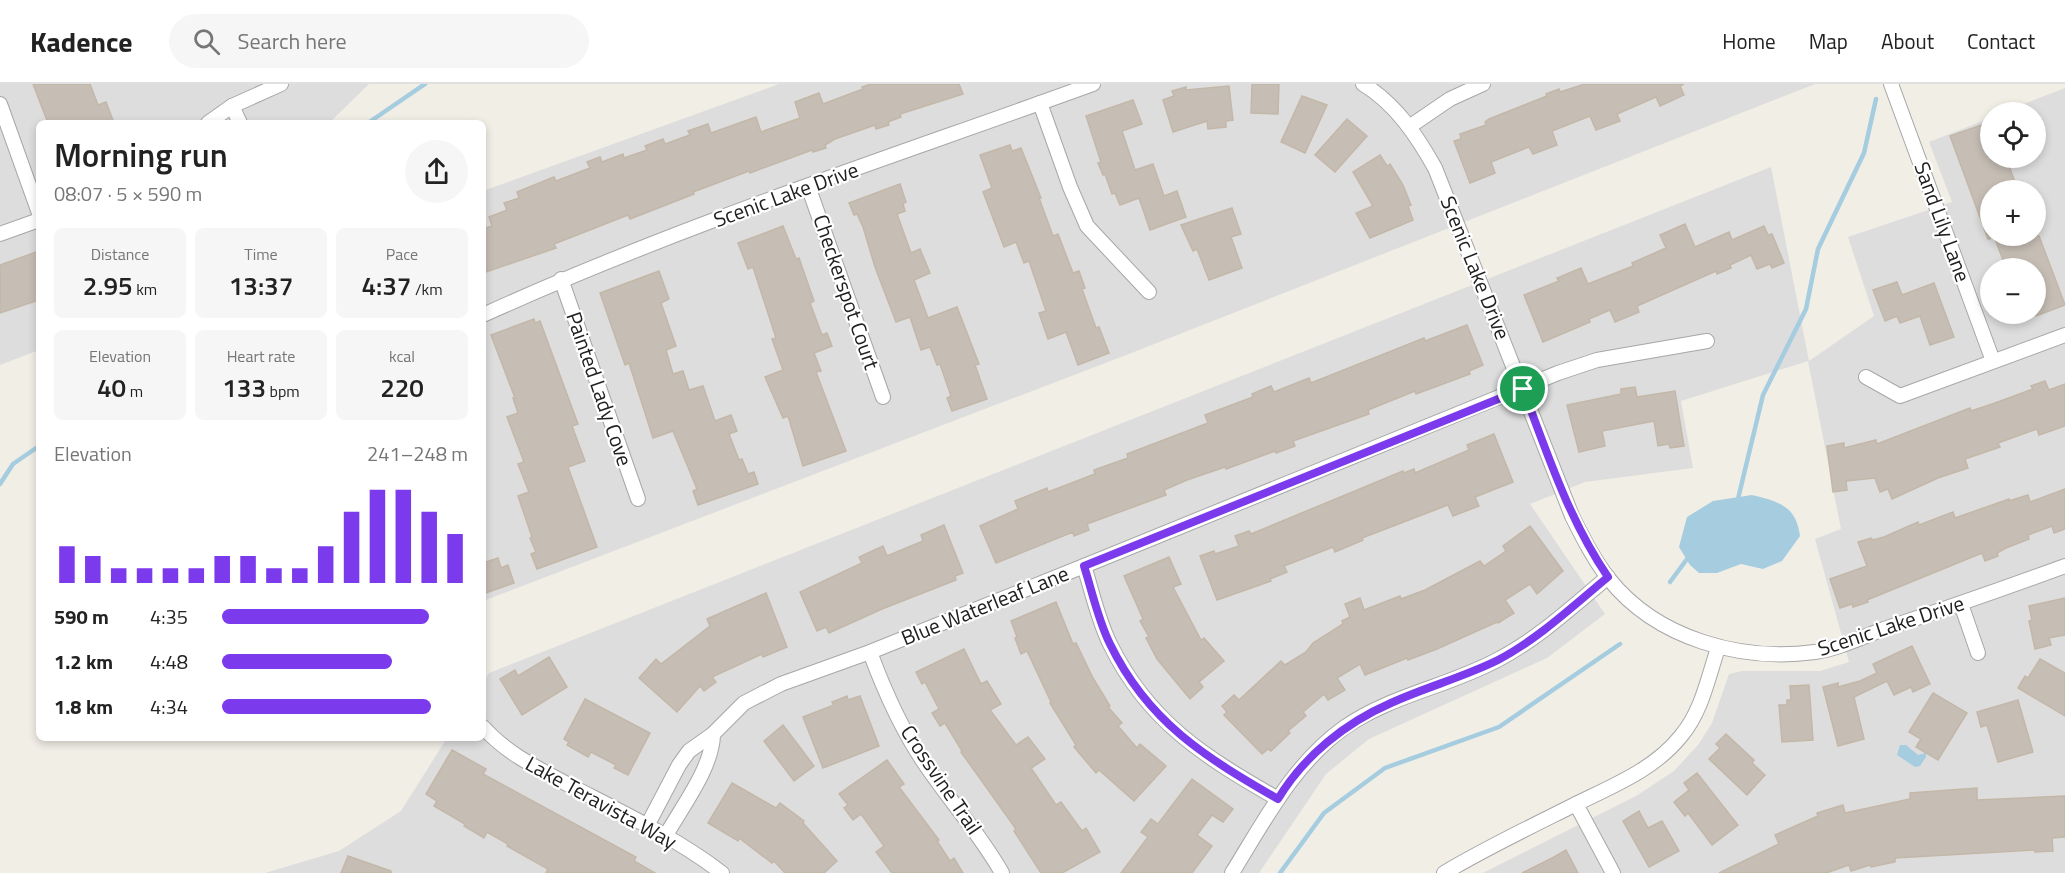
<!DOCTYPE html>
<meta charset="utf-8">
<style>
:root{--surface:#fff;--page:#f6f6f6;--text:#222;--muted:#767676;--line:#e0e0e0;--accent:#7c3aed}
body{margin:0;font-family:"Titillium Web",sans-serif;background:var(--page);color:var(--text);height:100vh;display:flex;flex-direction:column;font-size:22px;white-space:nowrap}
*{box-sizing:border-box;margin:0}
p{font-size:20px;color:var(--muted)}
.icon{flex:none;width:33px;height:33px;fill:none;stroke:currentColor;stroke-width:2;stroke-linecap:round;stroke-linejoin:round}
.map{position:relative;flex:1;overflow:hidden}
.sheet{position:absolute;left:36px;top:36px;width:450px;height:621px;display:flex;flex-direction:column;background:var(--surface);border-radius:9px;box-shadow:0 3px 9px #0003}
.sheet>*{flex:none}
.controls{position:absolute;left:1980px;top:18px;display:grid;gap:12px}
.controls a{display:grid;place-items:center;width:66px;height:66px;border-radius:50%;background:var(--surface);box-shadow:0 3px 9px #0003;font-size:30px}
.pin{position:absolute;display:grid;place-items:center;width:51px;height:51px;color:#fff;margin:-26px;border:3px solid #fff;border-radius:50%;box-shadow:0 2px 6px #0007}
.round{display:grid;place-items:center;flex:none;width:63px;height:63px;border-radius:32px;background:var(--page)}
.headline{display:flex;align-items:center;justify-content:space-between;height:102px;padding:0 18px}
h1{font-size:33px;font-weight:600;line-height:45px}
.metrics{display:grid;grid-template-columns:repeat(3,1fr);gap:9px;height:102px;padding:6px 18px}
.metrics div{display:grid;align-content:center;border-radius:9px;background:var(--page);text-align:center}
.metrics b{font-size:26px;font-weight:600}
.metrics small{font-size:16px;font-weight:400}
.metrics p{font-size:16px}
.chart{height:168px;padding:12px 18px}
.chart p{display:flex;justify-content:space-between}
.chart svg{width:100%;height:108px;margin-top:6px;stroke:var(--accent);stroke-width:6}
ul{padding:0 18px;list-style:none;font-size:20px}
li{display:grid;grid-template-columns:96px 72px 1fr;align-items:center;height:45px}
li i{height:15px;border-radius:8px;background:var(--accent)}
header{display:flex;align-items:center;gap:36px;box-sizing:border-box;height:84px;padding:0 30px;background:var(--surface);border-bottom:2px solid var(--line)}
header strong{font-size:28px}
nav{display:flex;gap:33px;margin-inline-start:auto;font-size:21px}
.search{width:420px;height:54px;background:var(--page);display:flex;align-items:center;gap:15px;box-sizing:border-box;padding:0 21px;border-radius:33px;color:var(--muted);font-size:22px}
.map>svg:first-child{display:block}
.residential{fill:#dedddd;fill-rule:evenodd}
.water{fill:#a6ccdf}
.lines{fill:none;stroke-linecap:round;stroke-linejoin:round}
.stream{stroke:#a6ccdf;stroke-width:4.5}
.building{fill:#c6beb5;stroke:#c3b7a8;stroke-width:1.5}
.minor-casing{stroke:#a7a7a7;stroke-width:16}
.minor{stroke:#fff;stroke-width:14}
.route-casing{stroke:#fff;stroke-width:12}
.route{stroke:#7c3aed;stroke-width:8}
.labels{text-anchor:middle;stroke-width:4.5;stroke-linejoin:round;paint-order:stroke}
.street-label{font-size:21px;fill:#202020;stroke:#fff}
</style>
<header>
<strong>Kadence</strong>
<div class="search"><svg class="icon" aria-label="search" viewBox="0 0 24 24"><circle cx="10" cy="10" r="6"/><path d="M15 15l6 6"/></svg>Search here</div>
<nav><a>Home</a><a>Map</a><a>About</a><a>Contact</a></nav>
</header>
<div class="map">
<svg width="2065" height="789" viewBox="0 0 2065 789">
<rect width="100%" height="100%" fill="#f1eee6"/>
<g class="residential">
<path d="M 0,0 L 369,0 L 329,39 L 39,39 L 39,266 L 0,281 Z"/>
<path d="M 779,0 L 1815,0 L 1134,268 L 483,517 L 483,107 Z"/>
<path d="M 2065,4 L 2065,789 L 1483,789 L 1636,712 L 1674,687 L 1698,661 L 1712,639 L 1729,590 L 1742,587 L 1820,587 L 1849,578 L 1815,455 L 1841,445 L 1808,277 L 1681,317 L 1693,384 L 1585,398 L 1530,420 L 1605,530 L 1547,574 L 1369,655 L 1326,690 L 1259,789 L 265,789 L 339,767 L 401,727 L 447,654 L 483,654 L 483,598 L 489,589 L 1771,83 L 1809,277 L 1874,232 L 1848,153 L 1952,118 L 1929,58 L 1990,34 L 1990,74 L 2036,74 L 2036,28 L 2003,28 ZM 1990,106 L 2036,106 L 2036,152 L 1990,152 ZM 1990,184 L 2036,184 L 2036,230 L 1990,230 Z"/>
</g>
<g class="water">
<path d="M 1752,411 C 1780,418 1796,422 1800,452 L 1782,477 L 1763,485 L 1741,480 L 1717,489 L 1699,489 L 1690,481 L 1679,463 L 1687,433 L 1713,417 Z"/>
<path d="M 1900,661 L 1906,661 L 1918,671 L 1926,669 L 1926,673 L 1920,682 L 1915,683 L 1897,671 Z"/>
</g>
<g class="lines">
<g class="stream">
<path d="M 368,39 L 425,0"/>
<path d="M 0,400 L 13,380 L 39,362"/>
<path d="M 1737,419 L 1763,311 L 1806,225 L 1818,165 L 1864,69 L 1876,15"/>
<path d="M 1670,498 L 1690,471"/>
<path d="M 1280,789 L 1324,729 L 1385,684 L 1499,643 L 1620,560"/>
</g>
</g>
<g class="building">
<path d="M 33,0 L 90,0 L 98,21 L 106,18 L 114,39 L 48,39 Z"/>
<path d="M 871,0 L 959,0 L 963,10 L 900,30 L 901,33 L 888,38 L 889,41 L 876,45 L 875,41 L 835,55 L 825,61 L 826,64 L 813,68 L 812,66 L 750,89 L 749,87 L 693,108 L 694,110 L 630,135 L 628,131 L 554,160 L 556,164 L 483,189 L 483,145 L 492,142 L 489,133 L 507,126 L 504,119 L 519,114 L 517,108 L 554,93 L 556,97 L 590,84 L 587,78 L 600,73 L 602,78 L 623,70 L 624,74 L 647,66 L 645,62 L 663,55 L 665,60 L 690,51 L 688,47 L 708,40 L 711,49 L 756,33 L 761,48 L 800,34 L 795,18 L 819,9 L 823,20 L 863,5 L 862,3 Z"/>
<path d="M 1252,0 L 1279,0 L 1278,30 L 1251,29 Z"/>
<path d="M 1585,0 L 1684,0 L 1680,2 L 1684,11 L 1660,22 L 1656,13 L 1617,30 L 1620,37 L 1596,46 L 1590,32 L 1552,47 L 1557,61 L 1533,70 L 1529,63 L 1491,78 L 1495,89 L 1470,99 L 1454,57 L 1461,55 L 1460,50 L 1486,41 L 1485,38 L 1489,35 L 1547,12 L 1546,10 L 1559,5 L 1560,8 Z"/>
<path d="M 1229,2 L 1233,36 L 1226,37 L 1226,43 L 1208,45 L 1207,37 L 1173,48 L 1163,16 L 1174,12 L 1172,7 L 1186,3 L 1186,6 Z"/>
<path d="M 1302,12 L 1327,21 L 1305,69 L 1281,58 Z"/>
<path d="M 1133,16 L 1142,40 L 1122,47 L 1135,86 L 1153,80 L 1164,112 L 1177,107 L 1186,133 L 1150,146 L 1139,114 L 1120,121 L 1115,109 L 1112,110 L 1105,90 L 1103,91 L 1098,79 L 1101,78 L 1086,32 Z"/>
<path d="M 1347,35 L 1367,52 L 1335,88 L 1315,71 Z"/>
<path d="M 1990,38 L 1990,74 L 2006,74 L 2018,106 L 1990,106 L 1990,155 L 1988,155 L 1950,52 Z"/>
<path d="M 1010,61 L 1012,67 L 1021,64 L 1041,114 L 1039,114 L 1053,152 L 1058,150 L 1073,189 L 1079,187 L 1085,204 L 1082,205 L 1096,244 L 1099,243 L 1109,269 L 1078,281 L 1066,248 L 1048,255 L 1039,229 L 1046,227 L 1029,177 L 1024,179 L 1016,158 L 1004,163 L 983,108 L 992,104 L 980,71 Z"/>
<path d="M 1380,71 L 1387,82 L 1390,80 L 1403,101 L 1411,121 L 1408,122 L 1413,136 L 1370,154 L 1356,129 L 1373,122 L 1353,88 Z"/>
<path d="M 900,100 L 906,118 L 903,120 L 905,127 L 897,130 L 911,169 L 920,165 L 930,189 L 914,196 L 928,234 L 957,223 L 979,280 L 975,281 L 987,315 L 952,327 L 947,314 L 951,312 L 940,280 L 937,281 L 930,263 L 921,266 L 910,233 L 896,238 L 875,183 L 863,143 L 857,130 L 854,131 L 849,119 Z"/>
<path d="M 1232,124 L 1241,150 L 1231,153 L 1242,184 L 1209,196 L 1197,165 L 1193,167 L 1181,141 Z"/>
<path d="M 1685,140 L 1695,163 L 1729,148 L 1732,156 L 1764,142 L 1768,151 L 1772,150 L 1784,179 L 1772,184 L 1770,180 L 1757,185 L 1751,171 L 1730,181 L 1731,184 L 1717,190 L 1716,187 L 1637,222 L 1639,228 L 1615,238 L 1610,226 L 1589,235 L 1590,238 L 1543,258 L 1524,211 L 1559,197 L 1557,194 L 1581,184 L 1588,200 L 1633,182 L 1632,179 L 1666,164 L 1660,151 Z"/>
<path d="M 783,142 L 796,175 L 799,174 L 814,217 L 810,219 L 822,251 L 827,249 L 832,262 L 814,269 L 821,287 L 816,288 L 846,367 L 803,382 L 788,332 L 783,334 L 765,293 L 783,286 L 772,255 L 776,254 L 753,183 L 748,185 L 738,159 Z"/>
<path d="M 1994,152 L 2039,152 L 2065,221 L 2036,232 L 2036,184 L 2006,184 Z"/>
<path d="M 39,167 L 39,216 L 0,229 L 0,181 Z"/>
<path d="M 659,187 L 669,215 L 661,219 L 676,262 L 666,266 L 673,290 L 683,287 L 689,306 L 703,302 L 715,337 L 731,331 L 737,347 L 729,350 L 739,376 L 742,375 L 748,390 L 754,388 L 758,400 L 698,421 L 693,407 L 697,405 L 673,347 L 653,354 L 629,279 L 625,281 L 600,209 Z"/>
<path d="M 1897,198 L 1902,211 L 1934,199 L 1954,253 L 1930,261 L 1920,232 L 1900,239 L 1897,232 L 1885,237 L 1873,206 Z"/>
<path d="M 534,235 L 535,239 L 540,237 L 578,340 L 572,342 L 585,377 L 568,383 L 597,463 L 537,485 L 531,470 L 536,468 L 530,454 L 532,453 L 518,412 L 529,408 L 518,380 L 524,378 L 507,333 L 518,329 L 513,314 L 515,314 L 491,251 Z"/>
<path d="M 1467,241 L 1483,281 L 1469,287 L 1470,290 L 1416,310 L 1415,307 L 1368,326 L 1369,330 L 1293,357 L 1295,362 L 1276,369 L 1275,367 L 1226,385 L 1225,383 L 1187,396 L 1164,406 L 1166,411 L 1087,440 L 1089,446 L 1074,452 L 1073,448 L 996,479 L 980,442 L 1018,425 L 1015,417 L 1047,404 L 1048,408 L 1095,390 L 1094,386 L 1128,374 L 1127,370 L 1208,339 L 1205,331 L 1253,313 L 1252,310 L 1271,302 L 1274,308 L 1309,294 L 1311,299 L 1424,254 L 1425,257 Z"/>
<path d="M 2045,297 L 2049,306 L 2065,300 L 2065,342 L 2039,351 L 2037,345 L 1998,359 L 2000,363 L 1965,375 L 1968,384 L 1938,394 L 1892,415 L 1888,405 L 1880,408 L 1875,394 L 1846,397 L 1847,406 L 1833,408 L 1827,362 L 1844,359 L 1844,364 L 1876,356 L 1877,360 L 1957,329 L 1970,324 L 1971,327 L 1995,319 L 2033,305 L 2031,302 Z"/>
<path d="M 1635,303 L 1637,313 L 1675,307 L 1684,362 L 1670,364 L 1669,360 L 1658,362 L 1654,337 L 1602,347 L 1605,362 L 1579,368 L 1567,321 L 1621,310 L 1621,305 Z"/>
<path d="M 1494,350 L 1513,398 L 1475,413 L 1479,422 L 1453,432 L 1448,421 L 1362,454 L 1363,456 L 1335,468 L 1333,463 L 1284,482 L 1287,488 L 1270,495 L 1271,497 L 1217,516 L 1200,472 L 1214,467 L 1215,470 L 1239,462 L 1235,452 L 1249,447 L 1251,450 L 1403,387 L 1404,389 L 1414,385 L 1415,389 L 1469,366 L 1467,361 Z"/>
<path d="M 2065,405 L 2065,445 L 2054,449 L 2052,442 L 2028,451 L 2029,455 L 2006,464 L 1997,469 L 1998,472 L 1985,477 L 1982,469 L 1867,516 L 1868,518 L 1853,523 L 1852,520 L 1840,524 L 1830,495 L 1867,482 L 1858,458 L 1871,454 L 1873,456 L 1884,453 L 1918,438 L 1919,441 L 1953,428 L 1955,434 L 2009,415 L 2009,417 L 2028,411 L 2030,418 Z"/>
<path d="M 944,441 L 963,489 L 955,492 L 956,496 L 882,525 L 829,549 L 826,543 L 817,547 L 800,508 L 862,479 L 859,473 L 883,462 L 887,472 L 923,457 L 921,451 Z"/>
<path d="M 1530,442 L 1563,487 L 1537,510 L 1530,500 L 1505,516 L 1514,529 L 1498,539 L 1497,538 L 1437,565 L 1408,576 L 1407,574 L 1365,591 L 1360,580 L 1337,594 L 1345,606 L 1328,616 L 1324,610 L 1303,628 L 1306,632 L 1288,647 L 1290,649 L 1271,667 L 1268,665 L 1262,670 L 1224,631 L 1227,628 L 1222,622 L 1234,611 L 1239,616 L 1281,577 L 1285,581 L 1306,568 L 1313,559 L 1343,540 L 1342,537 L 1350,533 L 1345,520 L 1360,514 L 1364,526 L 1400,512 L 1401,515 L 1425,506 L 1480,477 L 1484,482 L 1506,467 L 1503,462 Z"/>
<path d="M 1169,473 L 1181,500 L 1173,503 L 1201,556 L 1204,554 L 1224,577 L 1199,598 L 1203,603 L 1190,615 L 1157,575 L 1146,554 L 1149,553 L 1140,537 L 1143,535 L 1124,492 Z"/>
<path d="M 498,474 L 501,484 L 508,481 L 514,499 L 483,510 L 483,479 Z"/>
<path d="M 766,509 L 787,563 L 763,573 L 762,570 L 712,593 L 716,598 L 704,607 L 700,602 L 677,628 L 639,594 L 656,575 L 661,580 L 710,542 L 707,535 Z"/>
<path d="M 2065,514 L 2065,551 L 2049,554 L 2051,561 L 2035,565 L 2029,537 L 2032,536 L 2029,522 Z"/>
<path d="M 1056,518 L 1073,560 L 1076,559 L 1093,594 L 1110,622 L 1108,623 L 1122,639 L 1118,642 L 1137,664 L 1140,660 L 1166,682 L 1134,717 L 1099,686 L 1096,689 L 1074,663 L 1076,661 L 1050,619 L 1051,618 L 1027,567 L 1021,570 L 1015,554 L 1017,553 L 1011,537 Z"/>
<path d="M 1912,562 L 1930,600 L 1913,608 L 1911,603 L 1894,611 L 1887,597 L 1854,613 L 1864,655 L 1838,662 L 1823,603 L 1838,599 L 1838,603 L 1860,597 L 1877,589 L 1873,580 Z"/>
<path d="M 964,565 L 981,600 L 987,597 L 1001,620 L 990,626 L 1016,661 L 1028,653 L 1045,675 L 1031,684 L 1056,721 L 1061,718 L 1082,747 L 1086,744 L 1100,768 L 1062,789 L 1041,789 L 1014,747 L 1016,745 L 961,668 L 962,667 L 945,639 L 940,642 L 932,629 L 939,625 L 925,598 L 922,600 L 916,588 Z"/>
<path d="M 549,573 L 567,603 L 522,631 L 500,595 L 515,586 L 518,592 Z"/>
<path d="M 2040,575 L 2065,589 L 2065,632 L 2018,604 L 2025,592 L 2028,594 Z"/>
<path d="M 1809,601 L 1813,656 L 1782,658 L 1779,621 L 1787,621 L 1787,616 L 1791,616 L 1790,602 Z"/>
<path d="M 1933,609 L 1967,629 L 1938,676 L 1916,663 L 1921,655 L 1909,648 Z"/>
<path d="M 847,612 L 848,616 L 860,612 L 879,662 L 823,684 L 803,633 L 834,621 L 832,618 Z"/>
<path d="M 585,615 L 650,649 L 628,691 L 614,684 L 616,681 L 591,668 L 588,673 L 567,661 L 569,658 L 564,655 Z"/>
<path d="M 2018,616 L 2033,668 L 1998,678 L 1987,641 L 1981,643 L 1977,628 Z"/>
<path d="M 783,641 L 814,682 L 794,697 L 764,657 Z"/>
<path d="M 1726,650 L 1754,676 L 1752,679 L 1765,691 L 1747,711 L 1709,675 L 1720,664 L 1716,660 Z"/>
<path d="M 452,666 L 486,685 L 483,690 L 636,773 L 634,777 L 655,789 L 546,789 L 548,785 L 507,762 L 508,760 L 487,748 L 484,754 L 464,742 L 465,740 L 434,722 L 437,717 L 426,710 Z"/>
<path d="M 887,676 L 904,700 L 899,703 L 939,756 L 937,757 L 950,777 L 954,774 L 963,789 L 892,789 L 876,768 L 884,762 L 861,730 L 853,736 L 844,724 L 848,721 L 839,710 Z"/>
<path d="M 1697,689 L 1738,741 L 1712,761 L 1688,729 L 1685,732 L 1674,718 L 1689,706 L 1684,699 Z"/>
<path d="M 1192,695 L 1233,725 L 1223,738 L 1212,731 L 1197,751 L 1212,762 L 1192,789 L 1121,789 L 1148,753 L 1141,748 L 1151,735 L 1158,740 Z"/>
<path d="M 732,699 L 776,724 L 780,719 L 804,737 L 803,739 L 837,777 L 824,789 L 785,789 L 774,777 L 772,779 L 739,754 L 738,757 L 708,739 Z"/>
<path d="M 1977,704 L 1977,716 L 2065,712 L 2065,753 L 2052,754 L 2053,767 L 2035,768 L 2035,766 L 1895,774 L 1895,778 L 1871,783 L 1870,781 L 1851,787 L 1849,781 L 1826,789 L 1719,789 L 1779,760 L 1775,751 L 1818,732 L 1817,729 L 1843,721 L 1845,729 L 1910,715 L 1910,709 Z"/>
<path d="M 1639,727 L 1648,744 L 1662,737 L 1679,767 L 1649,783 L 1623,737 Z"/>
<path d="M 1566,766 L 1578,789 L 1522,789 L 1554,773 Z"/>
<path d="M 348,772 L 391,787 L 391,789 L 341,789 Z"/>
</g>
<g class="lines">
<g class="minor-casing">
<g id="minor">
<path d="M 1363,0 C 1396,20 1417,52 1435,84 L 1572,432 C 1583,454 1594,476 1609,495 C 1657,555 1741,578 1815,568 C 1838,565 1862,553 1884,545 C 1945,525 2005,504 2065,482"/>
<path d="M 1891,0 L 1993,277"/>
<path d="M 1040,19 L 1070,103 L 1087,142 L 1149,208"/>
<path d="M 0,20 L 39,129"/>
<path d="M 232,22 L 240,39"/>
<path d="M 208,39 L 232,22 L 281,0"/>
<path d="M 1409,43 L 1450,15 L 1483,0"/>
<path d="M 808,102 L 883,313"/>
<path d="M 0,150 L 39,136"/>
<path d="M 561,195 L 638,415"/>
<path d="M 483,231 C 681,141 889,74 1093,0"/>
<path d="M 1866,293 L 1900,312 L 2065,251"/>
<path d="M 1084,482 C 1092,507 1098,536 1110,560 C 1148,638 1205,673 1278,715"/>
<path d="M 1961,520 L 1978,569"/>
<path d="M 870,568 C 884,606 901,645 925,680 C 950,717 980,750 1002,789"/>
<path d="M 483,643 C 506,669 537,684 567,700 C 619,727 675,753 722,789"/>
<path d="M 1576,720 L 1613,789"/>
<path d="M 647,742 L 679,681 L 689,667 L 713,650 L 744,619 L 781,600 L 870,568 L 1084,482 L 1558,289 L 1597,276 L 1707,257"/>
<path d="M 665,753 C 681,724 713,683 713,650"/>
<path d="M 1232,789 C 1265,736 1293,680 1345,643 C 1391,611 1450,602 1499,575 C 1539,554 1573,522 1608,493"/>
<path d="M 1444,789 C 1486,764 1530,743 1574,721 C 1612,702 1654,686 1681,652 C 1702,627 1708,594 1718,564"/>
</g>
</g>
<use href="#minor" class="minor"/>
</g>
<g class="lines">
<g class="route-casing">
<path id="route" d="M 1523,305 C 1547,369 1569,436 1608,493 C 1573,522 1538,555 1498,576 C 1464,593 1426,603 1391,619 C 1345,639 1304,672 1278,715 C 1205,673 1148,638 1110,560 C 1098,536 1092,507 1084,482 Z"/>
</g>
<use href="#route" class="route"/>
</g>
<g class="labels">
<g class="street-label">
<text transform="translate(786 111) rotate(-20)" y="7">Scenic Lake Drive</text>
<text transform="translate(1942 138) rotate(70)" y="7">Sand Lily Lane</text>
<text transform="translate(1475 184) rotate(68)" y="7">Scenic Lake Drive</text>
<text transform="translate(846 208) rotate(71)" y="7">Checkerspot Court</text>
<text transform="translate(599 305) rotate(71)" y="7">Painted Lady Cove</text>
<text transform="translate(985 522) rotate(-22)" y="7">Blue Waterleaf Lane</text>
<text transform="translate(1891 542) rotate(-18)" y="7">Scenic Lake Drive</text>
<text transform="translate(941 696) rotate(56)" y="7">Crossvine Trail</text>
<text transform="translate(601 719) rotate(29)" y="7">Lake Teravista Way</text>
</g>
</g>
</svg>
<div class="controls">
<a><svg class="icon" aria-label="locate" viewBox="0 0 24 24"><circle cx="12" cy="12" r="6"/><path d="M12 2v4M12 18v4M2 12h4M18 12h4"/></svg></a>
<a>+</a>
<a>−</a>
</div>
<div class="pin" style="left:1523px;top:305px;background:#1e9e55"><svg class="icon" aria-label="arrive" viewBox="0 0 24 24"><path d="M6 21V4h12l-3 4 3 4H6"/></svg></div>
<section class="sheet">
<div class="headline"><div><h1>Morning run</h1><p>08:07 · 5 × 590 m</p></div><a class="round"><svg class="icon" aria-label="share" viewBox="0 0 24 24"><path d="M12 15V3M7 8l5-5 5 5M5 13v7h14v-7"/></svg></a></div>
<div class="metrics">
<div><p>Distance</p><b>2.95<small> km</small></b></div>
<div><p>Time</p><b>13:37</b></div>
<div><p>Pace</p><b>4:37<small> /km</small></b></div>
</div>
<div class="metrics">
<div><p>Elevation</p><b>40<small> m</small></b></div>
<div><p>Heart rate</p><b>133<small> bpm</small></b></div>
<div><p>kcal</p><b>220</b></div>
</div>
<div class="chart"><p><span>Elevation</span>241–248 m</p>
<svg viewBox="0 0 160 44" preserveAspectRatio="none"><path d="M5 44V29M15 44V33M25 44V38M35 44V38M45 44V38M55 44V38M65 44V33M75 44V33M85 44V38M95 44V38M105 44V29M115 44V15M125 44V6M135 44V6M145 44V15M155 44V24"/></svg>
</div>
<ul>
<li><b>590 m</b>4:35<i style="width:84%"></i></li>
<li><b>1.2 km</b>4:48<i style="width:69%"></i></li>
<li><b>1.8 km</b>4:34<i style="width:85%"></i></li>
</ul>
</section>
</div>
